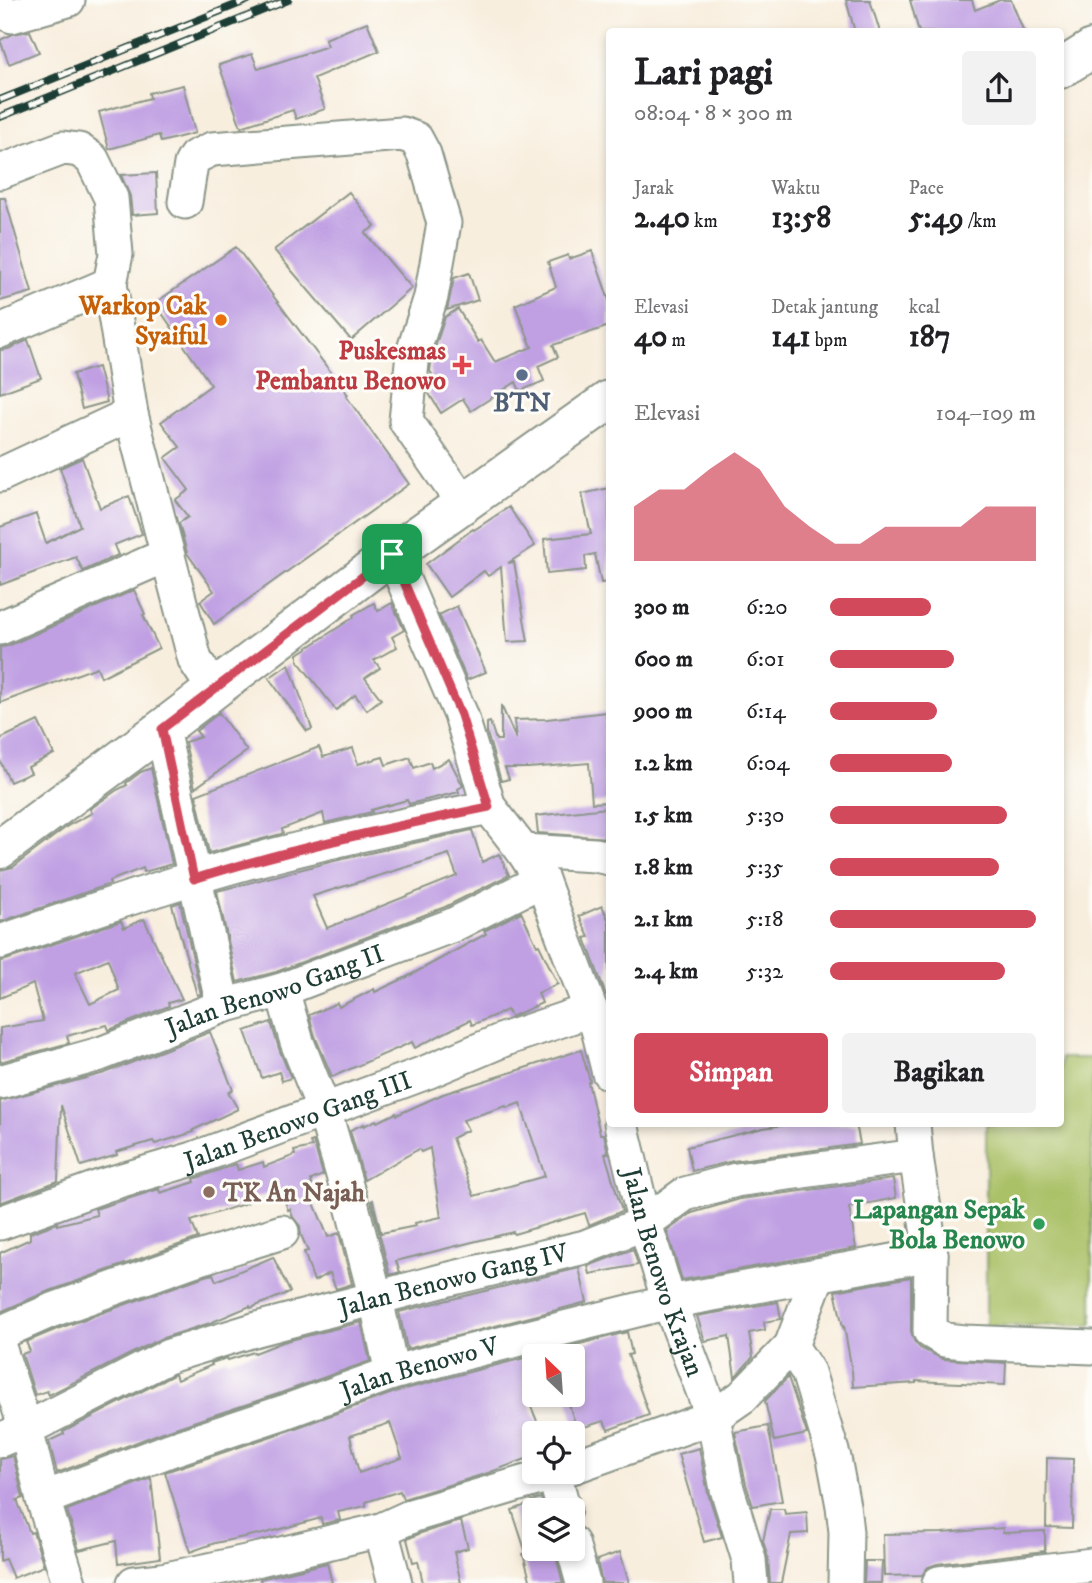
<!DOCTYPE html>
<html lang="id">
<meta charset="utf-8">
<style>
:root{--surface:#fff;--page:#f2f2f2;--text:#202124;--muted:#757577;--accent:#d1495b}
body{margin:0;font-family:"IM FELL DW Pica",serif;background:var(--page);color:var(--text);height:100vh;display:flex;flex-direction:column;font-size:26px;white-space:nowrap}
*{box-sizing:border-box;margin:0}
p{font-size:23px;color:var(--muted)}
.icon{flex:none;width:38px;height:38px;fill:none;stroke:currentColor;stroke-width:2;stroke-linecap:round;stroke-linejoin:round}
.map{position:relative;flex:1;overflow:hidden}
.sheet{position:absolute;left:606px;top:28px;width:458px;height:1099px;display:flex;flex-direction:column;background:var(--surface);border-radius:7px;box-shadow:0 4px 10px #0003}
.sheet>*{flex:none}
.needle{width:46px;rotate:335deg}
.fabs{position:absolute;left:522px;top:1344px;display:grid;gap:14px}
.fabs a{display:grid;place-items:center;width:63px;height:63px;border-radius:7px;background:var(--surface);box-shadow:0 4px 10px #0003;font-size:35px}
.pin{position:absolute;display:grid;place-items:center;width:60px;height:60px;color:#fff;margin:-30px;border-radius:14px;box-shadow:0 4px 10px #0006}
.round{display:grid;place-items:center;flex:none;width:74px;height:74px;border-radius:7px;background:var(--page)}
.headline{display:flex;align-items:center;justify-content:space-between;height:119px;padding:0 28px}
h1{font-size:38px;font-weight:800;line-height:52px}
.figures{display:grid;grid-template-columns:repeat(3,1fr);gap:10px;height:119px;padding:7px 28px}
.figures div{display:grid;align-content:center}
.figures b{font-size:30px;font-weight:800}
.figures small{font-size:19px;font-weight:400}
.figures p{font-size:19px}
.chart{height:196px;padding:14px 28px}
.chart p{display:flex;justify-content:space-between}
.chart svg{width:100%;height:126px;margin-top:7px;fill:var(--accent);opacity:.7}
.button{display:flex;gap:14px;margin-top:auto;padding:14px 28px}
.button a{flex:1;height:80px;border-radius:7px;background:var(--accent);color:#fff;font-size:28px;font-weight:800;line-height:80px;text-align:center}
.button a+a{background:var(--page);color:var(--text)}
ul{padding:0 28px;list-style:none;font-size:23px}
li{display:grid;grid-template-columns:112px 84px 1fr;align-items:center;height:52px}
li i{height:18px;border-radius:9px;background:var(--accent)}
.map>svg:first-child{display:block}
.green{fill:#aac167;stroke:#647f4e;stroke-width:2}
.building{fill:#c0a0e3;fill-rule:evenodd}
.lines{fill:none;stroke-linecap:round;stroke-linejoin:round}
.minor-casing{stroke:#8c9689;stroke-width:37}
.major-casing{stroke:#8c9689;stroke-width:42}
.minor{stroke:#fff;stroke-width:33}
.major{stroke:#fff;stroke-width:38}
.rail-casing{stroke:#1f3d34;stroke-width:8}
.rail{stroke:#fdfcf7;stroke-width:5;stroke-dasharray:16;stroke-linecap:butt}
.route-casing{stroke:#fff;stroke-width:14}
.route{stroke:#d1495b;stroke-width:9}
.food-dot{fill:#e8710a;stroke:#fdfcf7;stroke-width:2.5}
.health-dot{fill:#e0444e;stroke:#fdfcf7;stroke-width:2.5}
.service-dot{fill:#5c6f8a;stroke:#fdfcf7;stroke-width:2.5}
.education-dot{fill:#8d6e63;stroke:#fdfcf7;stroke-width:2.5}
.leisure-dot{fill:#2e9e5b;stroke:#fdfcf7;stroke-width:2.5}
.labels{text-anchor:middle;stroke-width:6;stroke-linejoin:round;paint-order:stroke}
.food-label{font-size:26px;font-weight:bold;fill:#c56008;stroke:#fdfcf7;text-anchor:end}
.health-label{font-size:26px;font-weight:bold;fill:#be3a42;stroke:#fdfcf7;text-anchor:end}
.service-label{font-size:26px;font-weight:bold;fill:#4e5e75;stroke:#fdfcf7}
.street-label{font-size:26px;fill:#1f3d34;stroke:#fdfcf7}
.education-label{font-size:26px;font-weight:bold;fill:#785e54;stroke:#fdfcf7;text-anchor:start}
.leisure-label{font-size:26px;font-weight:bold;fill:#27864d;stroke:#fdfcf7;text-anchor:end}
</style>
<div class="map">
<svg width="1092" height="1583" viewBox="0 0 1092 1583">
<rect width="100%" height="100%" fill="#fdfcf7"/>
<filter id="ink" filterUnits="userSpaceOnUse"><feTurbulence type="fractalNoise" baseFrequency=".0143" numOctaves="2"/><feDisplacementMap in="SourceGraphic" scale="14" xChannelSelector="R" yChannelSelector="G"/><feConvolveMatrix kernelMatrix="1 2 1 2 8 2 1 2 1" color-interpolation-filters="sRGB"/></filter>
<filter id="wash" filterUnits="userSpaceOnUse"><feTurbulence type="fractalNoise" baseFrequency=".00686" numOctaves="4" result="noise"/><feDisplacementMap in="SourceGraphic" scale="28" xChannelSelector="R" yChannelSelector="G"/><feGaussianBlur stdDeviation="1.57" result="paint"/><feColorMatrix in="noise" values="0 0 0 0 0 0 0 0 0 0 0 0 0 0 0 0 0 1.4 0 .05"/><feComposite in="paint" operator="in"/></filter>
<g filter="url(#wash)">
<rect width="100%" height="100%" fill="#f8eede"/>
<path class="green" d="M 1061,1058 L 1092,1058 L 1092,1325 L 986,1326 L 986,1124 L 1060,1124 Z"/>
<g id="blocks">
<g class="building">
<path d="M 846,0 L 870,0 L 880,32 L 855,32 Z"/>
<path d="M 910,0 L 972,0 L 975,10 L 1000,0 L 1011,0 L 1024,32 L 919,32 Z"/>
<path d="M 367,22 L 379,51 L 314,78 L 325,109 L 296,119 L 293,110 L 241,127 L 219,65 L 252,54 L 258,69 L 328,46 L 325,39 Z"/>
<path d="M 30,31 L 39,52 L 9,64 L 0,40 L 13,34 Z"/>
<path d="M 183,85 L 195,133 L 161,142 L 159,135 L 109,149 L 99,112 L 150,98 L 149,93 Z"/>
<path d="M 156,173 L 158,213 L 132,215 L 130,196 L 121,175 Z"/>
<path d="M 349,192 L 375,226 L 365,233 L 412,288 L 351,340 L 274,250 Z"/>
<path d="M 0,198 L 5,198 L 32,292 L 0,301 Z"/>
<path d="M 236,247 L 348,395 L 346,396 L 409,484 L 214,624 L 200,601 L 214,591 L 187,553 L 179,523 L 188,517 L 175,500 L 189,490 L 165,458 L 180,447 L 161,422 L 211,385 L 155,303 Z"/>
<path d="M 592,251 L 609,300 L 609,326 L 553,345 L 558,357 L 538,366 L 544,381 L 520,391 L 516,382 L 471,411 L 463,399 L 441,413 L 428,392 L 430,376 L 432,374 L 430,371 L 432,357 L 445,317 L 458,309 L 478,342 L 481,340 L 495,362 L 532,347 L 515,305 L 556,287 L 548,262 L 568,255 L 569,259 Z"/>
<path d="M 469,273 L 478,300 L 447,310 L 454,278 Z"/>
<path d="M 28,340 L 41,378 L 0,393 L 0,350 L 8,349 Z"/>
<path d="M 98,367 L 107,402 L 82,409 L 73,374 Z"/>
<path d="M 82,458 L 100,508 L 129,496 L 142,534 L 114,545 L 118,555 L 83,571 L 76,557 L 0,585 L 0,527 L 36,514 L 46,543 L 80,526 L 60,468 Z"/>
<path d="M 609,488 L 609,582 L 601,583 L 595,554 L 585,556 L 586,570 L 547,574 L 544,539 L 591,534 L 582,494 Z"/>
<path d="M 509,507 L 535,546 L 508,563 L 514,562 L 528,641 L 507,642 L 501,567 L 488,576 L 484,571 L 449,597 L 426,564 L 473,529 L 474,530 Z"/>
<path d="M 134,590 L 145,614 L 143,615 L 159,648 L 101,677 L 97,667 L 0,703 L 0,647 L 8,646 Z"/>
<path d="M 374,603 L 378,611 L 392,603 L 404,630 L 392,637 L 397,647 L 374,660 L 380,668 L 365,678 L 381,699 L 367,710 L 355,695 L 336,710 L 298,661 L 298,654 L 354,617 L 353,615 Z"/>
<path d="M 457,606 L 486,672 L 467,680 L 439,615 Z"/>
<path d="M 289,664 L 312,729 L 307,731 L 269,678 Z"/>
<path d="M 501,705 L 516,739 L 514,720 L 547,719 L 606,712 L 609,734 L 609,802 L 592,803 L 589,763 L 528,768 L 505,768 L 509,779 L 501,781 L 487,733 L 487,723 L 490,722 L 496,740 L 501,740 Z"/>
<path d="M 219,713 L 247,751 L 195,788 L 185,742 L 201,737 L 196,731 Z"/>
<path d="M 38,721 L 54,754 L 28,767 L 31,773 L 10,782 L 0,761 L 0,739 Z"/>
<path d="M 319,747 L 323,757 L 353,748 L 358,764 L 383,757 L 386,765 L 410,757 L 414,768 L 430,762 L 432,768 L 449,759 L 463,786 L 458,789 L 459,792 L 409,804 L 407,800 L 371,810 L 372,812 L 325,823 L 323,813 L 282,829 L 283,833 L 281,834 L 209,853 L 196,795 Z"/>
<path d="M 151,768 L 172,864 L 144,872 L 143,868 L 109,881 L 110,884 L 0,922 L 0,870 L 13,867 L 69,825 L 92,813 L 90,809 L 117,790 L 127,785 L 126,783 L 141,772 Z"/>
<path d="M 606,808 L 609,838 L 538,833 L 536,816 Z"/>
<path d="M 472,830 L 482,862 L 499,854 L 509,875 L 445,907 L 276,972 L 237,982 L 217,891 L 334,861 ZM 449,854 L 457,876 L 327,928 L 313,896 Z"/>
<path d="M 180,902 L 201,994 L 197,995 L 172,905 Z"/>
<path d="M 602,906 L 609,921 L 609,995 L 606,995 L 585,938 L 589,937 L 579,916 Z"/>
<path d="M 521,912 L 537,946 L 539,945 L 558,984 L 538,993 L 542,1003 L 511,1017 L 507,1010 L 472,1025 L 470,1020 L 415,1048 L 412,1042 L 332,1077 L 315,1036 L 309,1015 L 337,1003 L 339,1007 L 374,989 L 375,992 L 407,977 L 486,934 L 484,931 Z"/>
<path d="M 144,919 L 182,999 L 168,1003 L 169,1006 L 109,1030 L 107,1025 L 67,1036 L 69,1043 L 0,1062 L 0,1028 L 43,1021 L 33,984 L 0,998 L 0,961 L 6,960 L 121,921 L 124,928 ZM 108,959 L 119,990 L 90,1004 L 75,973 Z"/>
<path d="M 271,1022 L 279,1049 L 291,1078 L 282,1081 L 279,1072 L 262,1078 L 245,1031 Z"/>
<path d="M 210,1032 L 233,1090 L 228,1092 L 238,1109 L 193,1130 L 194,1132 L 155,1144 L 153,1141 L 116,1152 L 117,1155 L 81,1166 L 61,1105 L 58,1181 L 0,1203 L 0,1101 L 105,1073 Z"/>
<path d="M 581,1050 L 590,1081 L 588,1082 L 600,1134 L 604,1134 L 608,1153 L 605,1154 L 622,1211 L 589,1225 L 585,1213 L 514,1234 L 513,1232 L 396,1261 L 400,1272 L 390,1275 L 371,1201 L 373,1200 L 381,1233 L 416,1226 L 415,1223 L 441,1217 L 430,1148 L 421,1152 L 419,1149 L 364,1180 L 350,1130 L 364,1124 L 364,1126 L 376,1120 L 377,1122 L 396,1113 L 397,1115 L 443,1094 ZM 520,1103 L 545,1176 L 474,1196 L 452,1138 L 468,1130 L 463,1120 L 506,1106 L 507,1108 Z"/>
<path d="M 791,1124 L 856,1124 L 860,1144 L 733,1161 L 692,1171 L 687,1147 L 763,1128 Z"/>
<path d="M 313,1141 L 323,1175 L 311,1180 L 312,1185 L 307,1186 L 328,1237 L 339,1233 L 352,1284 L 336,1289 L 330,1273 L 314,1281 L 304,1252 L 308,1251 L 301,1235 L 300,1226 L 293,1217 L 290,1209 L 288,1210 L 281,1190 L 246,1201 L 247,1203 L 191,1221 L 198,1238 L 44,1293 L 0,1312 L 0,1253 L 30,1239 L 30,1233 L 57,1223 L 57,1225 L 97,1215 L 95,1209 L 159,1189 L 160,1193 L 195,1182 L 194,1179 L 236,1164 L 238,1170 L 263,1162 L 264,1167 L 295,1155 L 294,1151 L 312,1147 L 310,1142 Z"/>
<path d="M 893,1179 L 896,1198 L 849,1207 L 856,1248 L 682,1280 L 667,1231 L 692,1213 L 740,1199 Z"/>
<path d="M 633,1249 L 638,1265 L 590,1274 L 588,1266 Z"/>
<path d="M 273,1257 L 290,1292 L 251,1308 L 250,1306 L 210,1323 L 160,1339 L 49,1395 L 47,1391 L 35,1395 L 22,1354 L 30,1351 L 26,1342 L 57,1329 L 199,1278 L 213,1274 L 216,1281 Z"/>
<path d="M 579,1268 L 587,1302 L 407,1349 L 399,1312 Z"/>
<path d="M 911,1277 L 911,1331 L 914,1341 L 920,1348 L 943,1359 L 1006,1363 L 1005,1385 L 916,1381 L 916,1383 L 853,1387 L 852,1371 L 844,1326 L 843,1327 L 835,1291 Z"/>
<path d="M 778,1302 L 781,1319 L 764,1322 L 765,1330 L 749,1333 L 753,1357 L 735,1377 L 729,1336 L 705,1341 L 697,1316 Z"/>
<path d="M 361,1322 L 370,1361 L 278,1394 L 163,1432 L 57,1473 L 49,1441 L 64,1434 L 63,1432 L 175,1374 L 177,1380 L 212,1365 L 211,1363 L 227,1358 L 228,1360 L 254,1352 L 255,1353 L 283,1342 Z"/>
<path d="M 627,1332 L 632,1354 L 628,1355 L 649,1415 L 608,1430 L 604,1421 L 577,1429 L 566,1395 L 572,1395 L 572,1356 L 534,1356 L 534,1401 L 529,1402 L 542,1433 L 534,1433 L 534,1456 L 488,1473 L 403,1499 L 400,1491 L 366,1502 L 366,1506 L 338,1512 L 340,1520 L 322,1524 L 321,1518 L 259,1535 L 258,1534 L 215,1543 L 190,1552 L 165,1472 L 290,1430 L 398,1391 L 473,1371 ZM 390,1423 L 402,1458 L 359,1473 L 350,1436 Z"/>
<path d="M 788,1377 L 807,1434 L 774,1441 L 765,1401 Z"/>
<path d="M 768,1426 L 782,1501 L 753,1506 L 746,1484 L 735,1432 Z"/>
<path d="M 699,1448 L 708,1493 L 722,1537 L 704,1542 L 678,1454 Z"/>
<path d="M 13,1456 L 23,1498 L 17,1500 L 30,1533 L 33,1532 L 44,1566 L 13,1578 L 5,1559 L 0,1561 L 0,1459 Z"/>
<path d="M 1047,1458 L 1073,1459 L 1072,1528 L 1046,1527 Z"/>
<path d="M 151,1478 L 160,1558 L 118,1564 L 116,1541 L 79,1550 L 67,1510 Z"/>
<path d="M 541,1498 L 544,1510 L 535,1510 L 534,1507 L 534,1549 L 554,1549 L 563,1583 L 531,1583 L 523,1554 L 526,1553 L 512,1510 L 532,1503 L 531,1501 Z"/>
<path d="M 770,1509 L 784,1509 L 785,1514 L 807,1512 L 808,1533 L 791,1534 L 781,1583 L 770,1583 L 768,1558 L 763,1541 Z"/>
<path d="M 461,1521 L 468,1548 L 454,1552 L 461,1583 L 423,1583 L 418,1561 L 413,1562 L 407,1539 L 421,1533 Z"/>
<path d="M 1003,1528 L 1003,1533 L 1045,1531 L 1045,1551 L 937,1564 L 928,1567 L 922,1575 L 884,1576 L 883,1534 L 942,1533 Z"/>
<path d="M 620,1552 L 629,1583 L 602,1583 L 597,1560 Z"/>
<path d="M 865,1561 L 882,1561 L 881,1583 L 864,1583 Z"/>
<path d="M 327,1563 L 332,1583 L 261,1583 L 260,1579 Z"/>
</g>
</g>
</g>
<g filter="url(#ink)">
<use href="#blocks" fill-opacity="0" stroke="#8c9689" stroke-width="2"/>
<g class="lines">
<g class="minor-casing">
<g id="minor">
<path d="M 0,8 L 2,11 L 12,16 L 68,0"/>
<path d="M 0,172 L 63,148 L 79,150 L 92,159 L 111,198 L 116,254 L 110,284 L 131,414 L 195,660 L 214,689"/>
<path d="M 185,202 L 191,164 L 195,157 L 212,149 L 402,134 L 416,139 L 424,154 L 444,223 L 431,297 L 413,353 L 406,421 L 463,503"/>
<path d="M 0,331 L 110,284"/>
<path d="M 0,475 L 131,414"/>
<path d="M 392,554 L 461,715 L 489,807 L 523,851 L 542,880 L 598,1029 L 609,1073"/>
<path d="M 0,628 L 167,555"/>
<path d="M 162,729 L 223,1006"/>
<path d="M 523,851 L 595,855 L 609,858"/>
<path d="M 0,942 C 77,916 155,888 234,866 C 318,843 404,825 489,807"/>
<path d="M 282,990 L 297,1042 L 324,1110 L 352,1206 L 376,1299 L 392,1373"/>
<path id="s1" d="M 0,1082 L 100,1054 L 223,1006 L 282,990 L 310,979 L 453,925 L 542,880"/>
<path id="s2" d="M 621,1124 L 645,1223 L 669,1302 L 713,1417 L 727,1489 L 749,1560 L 751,1583"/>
<path d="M 913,1124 L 916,1156 L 931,1254 L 930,1331 L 945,1340 L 965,1342 L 1092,1347"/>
<path id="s3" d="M 0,1223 L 105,1185 L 193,1159 L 427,1072 L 505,1039 L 591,1010"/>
<path d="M 0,1333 L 50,1311 L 193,1260 L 282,1232"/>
<path d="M 791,1346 L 808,1372 L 834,1458 L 843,1506 L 846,1532 L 845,1583"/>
<path d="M 0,1350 L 26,1429 L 43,1499 L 69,1583"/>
<path id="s4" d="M 0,1440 L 26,1429 L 169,1356 L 257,1329 L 445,1280 L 585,1247 L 645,1223 L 685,1194 L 736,1180 L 916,1156"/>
<path d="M 572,1467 L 713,1417 L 742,1397 L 791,1346 L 818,1275"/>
<path d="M 554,1474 L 564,1510"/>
<path id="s5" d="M 43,1499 L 170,1450 L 284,1412 L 392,1373 L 468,1352 L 669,1302 L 931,1254"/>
<path d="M 381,1530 L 395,1583"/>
<path d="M 572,1543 L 583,1583"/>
<path d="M 134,1583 L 162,1580 L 260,1559 L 381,1530 L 414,1515 L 560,1472"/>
<path d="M 939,1583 L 1092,1565"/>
</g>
</g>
<g class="major-casing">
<g id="major">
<path d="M 1060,69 L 1092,49"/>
<path d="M 0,849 L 162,729 L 392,554 L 609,400"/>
</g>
</g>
<use href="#minor" class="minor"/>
<use href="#major" class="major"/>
<g class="rail-casing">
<g id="rail">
<path d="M 0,100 L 248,0"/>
<path d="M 0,117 L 288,0"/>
</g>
</g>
<use href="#rail" class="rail"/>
</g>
</g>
<g class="lines" filter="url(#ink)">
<g class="route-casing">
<path id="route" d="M 392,554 L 461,715 L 489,807 C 391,827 290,849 194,879 L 162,729 Z"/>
</g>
<use href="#route" class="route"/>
</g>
<circle class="food-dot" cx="221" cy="320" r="7"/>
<path class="health-dot" d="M458.5 354.5h7v7h7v7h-7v7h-7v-7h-7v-7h7z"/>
<circle class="service-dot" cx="522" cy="375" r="7"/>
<circle class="education-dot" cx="209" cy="1192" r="7"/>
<circle class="leisure-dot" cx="1039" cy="1224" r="7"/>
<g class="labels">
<g class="food-label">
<text x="207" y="314">Warkop Cak<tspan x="207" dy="30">Syaiful</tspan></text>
</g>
<g class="health-label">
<text x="446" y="359">Puskesmas<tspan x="446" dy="30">Pembantu Benowo</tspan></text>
</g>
<g class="service-label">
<text x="522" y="411">BTN</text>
</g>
<g class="street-label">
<text dy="9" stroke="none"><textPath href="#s1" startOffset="290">Jalan Benowo Gang II</textPath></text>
<text dy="9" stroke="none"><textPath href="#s3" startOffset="315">Jalan Benowo Gang III</textPath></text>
<text dy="9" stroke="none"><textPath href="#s2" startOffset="154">Jalan Benowo Krajan</textPath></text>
<text dy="9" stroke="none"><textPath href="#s4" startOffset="483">Jalan Benowo Gang IV</textPath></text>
<text dy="9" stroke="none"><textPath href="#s5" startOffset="399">Jalan Benowo V</textPath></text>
</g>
<g class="education-label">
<text x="223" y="1201">TK An Najah</text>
</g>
<g class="leisure-label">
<text x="1025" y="1218">Lapangan Sepak<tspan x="1025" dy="30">Bola Benowo</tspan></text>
</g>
</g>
</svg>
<div class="fabs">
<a><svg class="needle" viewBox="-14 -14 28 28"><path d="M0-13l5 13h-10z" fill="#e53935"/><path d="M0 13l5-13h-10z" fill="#757577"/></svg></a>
<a><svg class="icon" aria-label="locate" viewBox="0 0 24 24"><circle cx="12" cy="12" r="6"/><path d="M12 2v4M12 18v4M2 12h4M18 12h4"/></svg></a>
<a><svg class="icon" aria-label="layers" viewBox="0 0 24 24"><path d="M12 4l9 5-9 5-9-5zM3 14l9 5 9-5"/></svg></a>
</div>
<div class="pin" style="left:392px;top:554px;background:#1e9e55"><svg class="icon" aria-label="arrive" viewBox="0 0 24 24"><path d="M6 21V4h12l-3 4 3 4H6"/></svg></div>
<section class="sheet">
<div class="headline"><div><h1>Lari pagi</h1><p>08:04 · 8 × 300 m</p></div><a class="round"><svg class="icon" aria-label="share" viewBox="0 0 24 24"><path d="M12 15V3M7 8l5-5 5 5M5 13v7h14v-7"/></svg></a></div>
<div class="figures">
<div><p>Jarak</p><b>2.40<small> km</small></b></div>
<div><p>Waktu</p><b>13:58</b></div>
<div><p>Pace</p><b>5:49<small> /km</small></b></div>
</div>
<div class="figures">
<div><p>Elevasi</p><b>40<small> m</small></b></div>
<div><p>Detak jantung</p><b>141<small> bpm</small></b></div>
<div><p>kcal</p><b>187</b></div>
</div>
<div class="chart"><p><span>Elevasi</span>104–109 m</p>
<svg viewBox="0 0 160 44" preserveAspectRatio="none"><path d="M0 44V25L10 19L20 19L30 12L40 6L50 12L60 25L70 32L80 38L90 38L100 32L110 32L120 32L130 32L140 25L150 25L160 25V44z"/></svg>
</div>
<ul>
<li><b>300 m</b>6:20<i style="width:49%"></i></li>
<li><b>600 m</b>6:01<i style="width:60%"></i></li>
<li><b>900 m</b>6:14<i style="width:52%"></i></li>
<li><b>1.2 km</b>6:04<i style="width:59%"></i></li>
<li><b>1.5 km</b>5:30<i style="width:86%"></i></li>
<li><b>1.8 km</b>5:35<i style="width:82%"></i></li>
<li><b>2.1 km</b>5:18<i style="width:100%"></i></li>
<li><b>2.4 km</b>5:32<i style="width:85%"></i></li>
</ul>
<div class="button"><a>Simpan</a><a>Bagikan</a></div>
</section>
</div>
